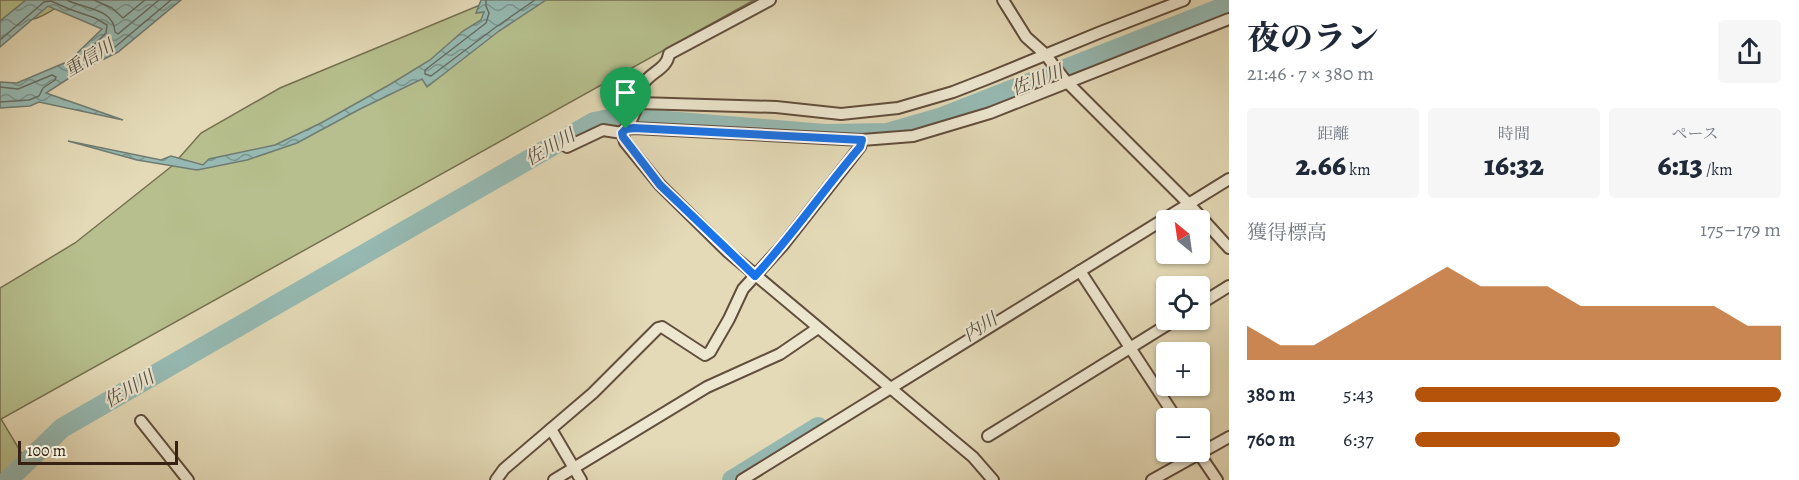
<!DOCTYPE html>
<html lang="ja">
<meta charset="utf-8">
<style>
:root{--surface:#fff;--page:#f6f6f7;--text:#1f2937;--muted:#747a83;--accent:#b45309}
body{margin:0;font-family:Alegreya,"Noto Serif JP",serif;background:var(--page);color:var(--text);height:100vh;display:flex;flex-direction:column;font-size:22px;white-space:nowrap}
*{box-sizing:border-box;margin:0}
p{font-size:20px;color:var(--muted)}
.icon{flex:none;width:33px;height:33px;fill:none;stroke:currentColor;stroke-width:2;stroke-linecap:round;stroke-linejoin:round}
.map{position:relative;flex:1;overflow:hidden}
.sheet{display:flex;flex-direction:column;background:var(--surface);width:570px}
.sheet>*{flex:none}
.needle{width:39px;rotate:331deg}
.tools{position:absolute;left:1156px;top:210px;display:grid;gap:12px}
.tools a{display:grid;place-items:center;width:54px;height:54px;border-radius:6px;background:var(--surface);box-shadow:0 2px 4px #0004;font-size:30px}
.scale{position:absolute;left:18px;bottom:15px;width:160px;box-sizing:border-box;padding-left:6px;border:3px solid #372014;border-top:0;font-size:16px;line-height:21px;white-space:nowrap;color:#372014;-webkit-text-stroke:4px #ede7d0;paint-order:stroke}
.pin{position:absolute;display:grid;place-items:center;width:51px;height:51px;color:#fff;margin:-62px -26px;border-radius:50% 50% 50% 0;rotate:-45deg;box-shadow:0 0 6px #0007}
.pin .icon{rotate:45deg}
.round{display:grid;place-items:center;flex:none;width:63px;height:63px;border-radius:6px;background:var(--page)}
.overview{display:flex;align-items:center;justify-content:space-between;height:102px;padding:0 18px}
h1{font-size:33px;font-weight:800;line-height:45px}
.metrics{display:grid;grid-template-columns:repeat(3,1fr);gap:9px;height:102px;padding:6px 18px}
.metrics div{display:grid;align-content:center;border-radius:6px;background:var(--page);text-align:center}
.metrics b{font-size:30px;font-weight:800}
.metrics small{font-size:16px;font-weight:400}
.metrics p{font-size:16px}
.chart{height:168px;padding:12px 18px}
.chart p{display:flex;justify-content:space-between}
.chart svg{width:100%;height:108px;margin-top:6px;fill:var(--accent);opacity:.7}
ul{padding:0 18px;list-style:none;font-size:20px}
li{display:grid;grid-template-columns:96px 72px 1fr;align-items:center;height:45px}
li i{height:15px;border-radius:8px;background:var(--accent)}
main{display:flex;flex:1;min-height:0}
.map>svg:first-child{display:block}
.grass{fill:#b6bf8d;stroke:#767050;stroke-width:1.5}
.water{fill:url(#water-waves);stroke:#707c73;stroke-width:1.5}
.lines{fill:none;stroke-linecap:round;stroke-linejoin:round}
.shore{stroke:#666d64;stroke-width:1.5}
.river{stroke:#96bab3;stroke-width:20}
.minor-casing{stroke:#624e3d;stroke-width:14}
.minor{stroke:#ede7d0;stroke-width:10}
.route-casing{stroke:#fff;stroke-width:12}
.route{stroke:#1a73e8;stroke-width:8}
.labels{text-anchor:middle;stroke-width:4.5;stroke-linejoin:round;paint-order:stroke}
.water-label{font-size:18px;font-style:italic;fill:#544e44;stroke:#ede7d0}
</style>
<main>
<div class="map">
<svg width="1229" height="480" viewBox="0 0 1229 480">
<defs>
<pattern id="water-waves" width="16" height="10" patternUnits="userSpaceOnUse" patternTransform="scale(1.5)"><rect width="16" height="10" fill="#96bab3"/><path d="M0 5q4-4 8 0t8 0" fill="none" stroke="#7b9790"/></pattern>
</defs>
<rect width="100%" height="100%" fill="#e4dab7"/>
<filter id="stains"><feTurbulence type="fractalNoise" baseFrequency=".00333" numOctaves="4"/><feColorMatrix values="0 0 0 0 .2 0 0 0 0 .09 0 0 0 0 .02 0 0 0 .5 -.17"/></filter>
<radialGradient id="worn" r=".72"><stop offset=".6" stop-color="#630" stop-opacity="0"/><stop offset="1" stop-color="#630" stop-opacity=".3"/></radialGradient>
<g class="grass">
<path d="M 0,0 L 67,0 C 41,20 33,21 0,23 Z"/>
<path d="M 492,0 L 754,0 L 1,419 L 31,469 L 18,480 L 0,480 L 0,288 L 75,243 L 172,166 L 201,133 L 280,88 Z"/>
</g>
<g class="water">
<path d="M 26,0 L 181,0 L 118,52 L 80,71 L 46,93 L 123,120 L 39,102 L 30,106 L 0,108 L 0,82 L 17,83 L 69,61 L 102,29 L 48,6 L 0,47 L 0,21 Z"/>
<path d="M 481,0 L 546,0 L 499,31 L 427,87 L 422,79 L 360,109 L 297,143 L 247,160 L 197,170 L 137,160 L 68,141 L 161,160 L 171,156 L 203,165 L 209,159 L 275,145 L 321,123 L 389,85 L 430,60 L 463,31 L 481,20 L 484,12 L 476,13 Z"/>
</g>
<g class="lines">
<g class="shore">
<path d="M 67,0 C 84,9 114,8 115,32 L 118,34 L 159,0"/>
<path d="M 94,0 L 112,8 L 123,18 L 145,0"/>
<path d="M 486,0 L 486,6 L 489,13 L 486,23 L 425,70 L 425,74 L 431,76 L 496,27 L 535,0"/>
<path d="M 0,40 L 44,2 L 51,1 L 69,9 L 95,18 L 107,25 L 106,33 L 82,57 L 83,60 L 86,61 L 115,47 L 171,0"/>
<path d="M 0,87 L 18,89 L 52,75 L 56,77 L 55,80 L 43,88 L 39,96 L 29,100 L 0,102"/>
</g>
<g class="river">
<path d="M 8,480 L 62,428 L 594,122 L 619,117 L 825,134 L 887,133 L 942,117 L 1229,5"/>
<path d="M 732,480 L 818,427"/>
</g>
<g class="minor-casing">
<g id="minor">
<path d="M 1003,0 L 1026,37 L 1045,54 L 1065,80 L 1189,204 L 1229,248"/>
<path d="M 639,103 C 640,96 640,89 644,83 C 651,72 667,69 669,54 L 770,0"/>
<path d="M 626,129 L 634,128 L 862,140 L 913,136 L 990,113 L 1229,19"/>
<path d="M 622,132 L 629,125 L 639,103 L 776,107 L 841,114 L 898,108 L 953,92 L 989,78 L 1101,32 L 1184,0"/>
<path d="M 567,147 L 603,130 L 622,133 L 625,142 L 660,185 L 728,252 L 973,457 L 993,480"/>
<path d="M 1080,271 L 1176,418"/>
<path d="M 1200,304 L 1229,286"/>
<path d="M 141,421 L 188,480"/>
<path d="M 551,429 L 581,480"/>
<path d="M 988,436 L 1175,320"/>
<path d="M 1198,452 L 1217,480"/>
<path d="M 496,480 L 504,469 L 593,393 L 658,328 L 662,327 L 705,355 L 710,352 L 729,319 L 743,289 L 783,245 L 860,147 L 862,140"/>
<path d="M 554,480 L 707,387 L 780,354 L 818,328"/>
<path d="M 742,480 L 1229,179"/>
<path d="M 1152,480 L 1229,437"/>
</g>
</g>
<use href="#minor" class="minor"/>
</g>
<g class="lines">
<g class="route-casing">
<path id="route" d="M 634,128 L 862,140 L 860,147 C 824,189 793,235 755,276 L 660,185 L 623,137 L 622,133 L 626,129 Z"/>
</g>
<use href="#route" class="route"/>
</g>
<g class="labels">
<g class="water-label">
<text transform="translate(89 58) rotate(-31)" y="6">重信川</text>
<text transform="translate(1037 80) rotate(-21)" y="6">佐川川</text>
<text transform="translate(550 147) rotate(-30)" y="6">佐川川</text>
<text transform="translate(980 327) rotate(-32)" y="6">内川</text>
<text transform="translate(129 389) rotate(-30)" y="6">佐川川</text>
</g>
</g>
<rect width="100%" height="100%" filter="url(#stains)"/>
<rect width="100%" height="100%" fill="url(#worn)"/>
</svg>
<div class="tools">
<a><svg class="needle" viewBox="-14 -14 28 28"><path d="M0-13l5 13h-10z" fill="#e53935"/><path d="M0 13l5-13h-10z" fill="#747a83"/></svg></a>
<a><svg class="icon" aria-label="locate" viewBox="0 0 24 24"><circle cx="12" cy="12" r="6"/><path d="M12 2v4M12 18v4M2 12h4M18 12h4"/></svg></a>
<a>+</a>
<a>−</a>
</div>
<div class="scale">100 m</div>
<div class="pin" style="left:626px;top:129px;background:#1e9e55"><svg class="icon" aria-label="arrive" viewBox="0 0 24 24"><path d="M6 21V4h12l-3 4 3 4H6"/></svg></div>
</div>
<section class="sheet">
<div class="overview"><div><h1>夜のラン</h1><p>21:46 · 7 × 380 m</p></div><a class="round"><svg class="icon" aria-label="share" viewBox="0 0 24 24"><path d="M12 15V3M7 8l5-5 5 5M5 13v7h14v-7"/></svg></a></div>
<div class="metrics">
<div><p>距離</p><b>2.66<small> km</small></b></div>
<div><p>時間</p><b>16:32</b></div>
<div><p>ペース</p><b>6:13<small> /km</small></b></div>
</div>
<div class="chart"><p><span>獲得標高</span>175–179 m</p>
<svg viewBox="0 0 160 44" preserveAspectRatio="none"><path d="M0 44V30L10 38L20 38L30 30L40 22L50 14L60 6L70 14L80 14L90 14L100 22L110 22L120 22L130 22L140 22L150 30L160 30V44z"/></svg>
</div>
<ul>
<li><b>380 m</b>5:43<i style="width:100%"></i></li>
<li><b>760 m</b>6:37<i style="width:56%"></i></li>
</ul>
</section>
</main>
